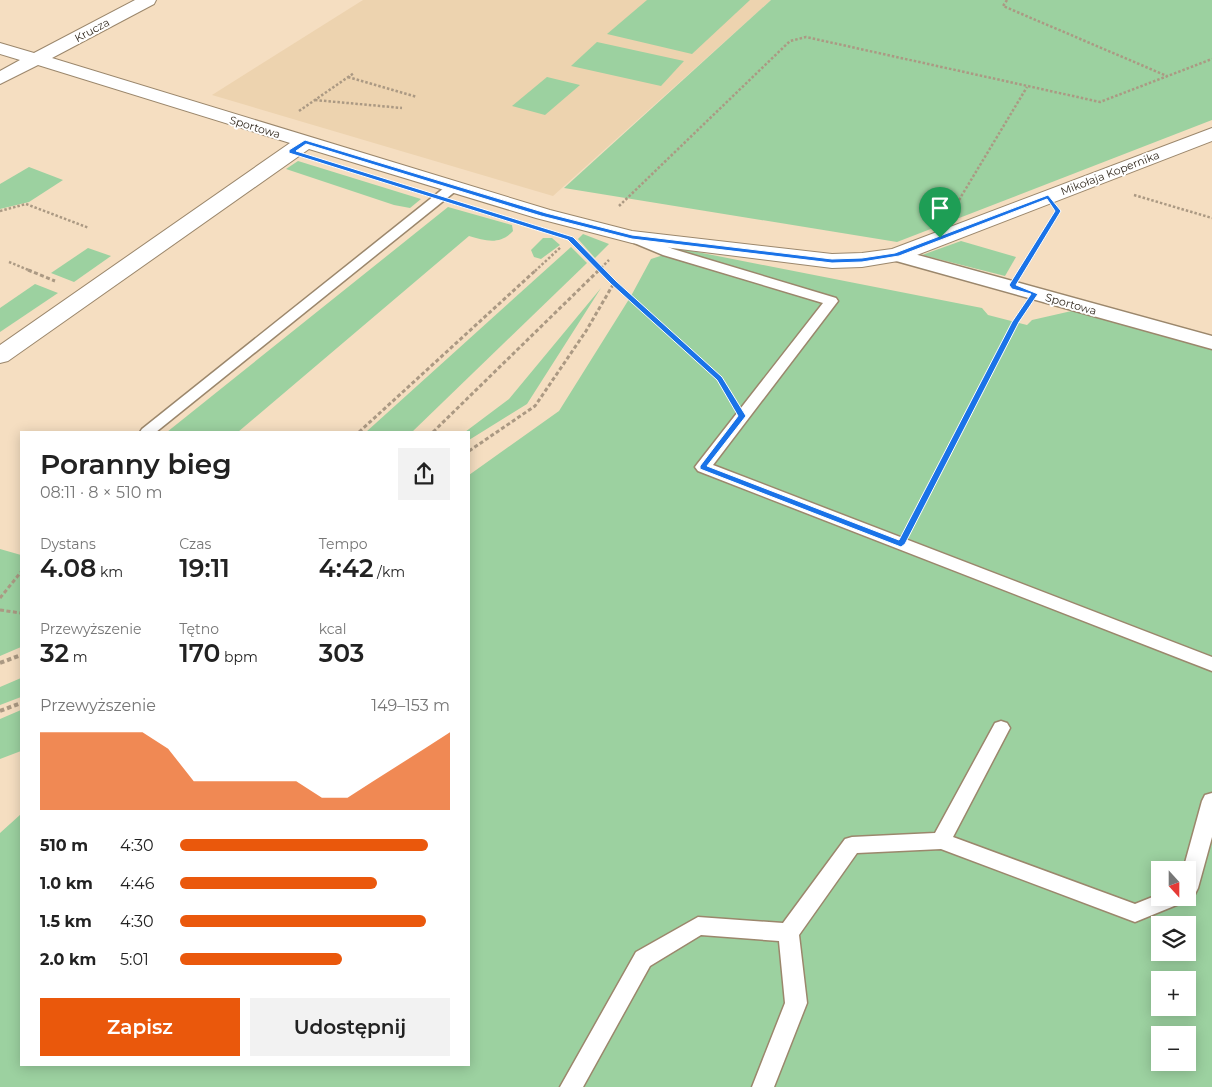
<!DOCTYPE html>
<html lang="pl">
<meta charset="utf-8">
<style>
:root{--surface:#fff;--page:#f2f2f2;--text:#222;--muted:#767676;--accent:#ea580c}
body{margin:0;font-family:Montserrat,sans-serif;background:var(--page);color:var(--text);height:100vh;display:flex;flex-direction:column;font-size:19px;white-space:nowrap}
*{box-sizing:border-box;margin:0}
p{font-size:16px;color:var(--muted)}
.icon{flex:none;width:28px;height:28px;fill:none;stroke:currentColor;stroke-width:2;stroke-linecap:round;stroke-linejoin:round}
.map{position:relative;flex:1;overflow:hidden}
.sheet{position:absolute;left:20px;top:431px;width:450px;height:635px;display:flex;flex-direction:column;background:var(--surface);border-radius:0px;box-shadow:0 2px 12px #0003}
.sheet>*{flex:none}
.needle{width:32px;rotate:159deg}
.fabs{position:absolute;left:1151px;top:861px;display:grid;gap:10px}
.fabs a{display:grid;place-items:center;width:45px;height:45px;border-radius:0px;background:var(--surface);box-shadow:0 2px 12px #0003;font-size:25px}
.pin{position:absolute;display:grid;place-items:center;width:42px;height:42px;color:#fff;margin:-51px -21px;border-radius:50% 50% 50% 0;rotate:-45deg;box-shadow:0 0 5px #0007}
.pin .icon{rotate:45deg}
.round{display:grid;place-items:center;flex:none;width:52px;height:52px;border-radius:0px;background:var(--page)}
.summary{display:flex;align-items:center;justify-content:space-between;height:85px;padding:0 20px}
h1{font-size:28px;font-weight:600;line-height:38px}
.figures{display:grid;grid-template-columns:repeat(3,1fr);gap:8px;height:85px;padding:5px 20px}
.figures div{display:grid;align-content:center}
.figures b{font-size:25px;font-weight:600}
.figures small{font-size:14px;font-weight:400}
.figures p{font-size:14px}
.chart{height:140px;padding:10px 20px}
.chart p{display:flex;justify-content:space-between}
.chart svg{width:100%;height:90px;margin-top:5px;fill:var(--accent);opacity:.7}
.action{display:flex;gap:10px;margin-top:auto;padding:10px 20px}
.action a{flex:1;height:58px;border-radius:0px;background:var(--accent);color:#fff;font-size:20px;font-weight:600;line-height:58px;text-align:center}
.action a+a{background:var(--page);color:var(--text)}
ul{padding:0 20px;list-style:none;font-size:16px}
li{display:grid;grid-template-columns:80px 60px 1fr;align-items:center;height:38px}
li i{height:12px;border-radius:6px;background:var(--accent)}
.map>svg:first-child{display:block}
.built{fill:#edd3af}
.green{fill:#9cd1a0;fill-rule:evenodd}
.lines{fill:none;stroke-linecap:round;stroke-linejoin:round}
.service-casing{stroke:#9b876c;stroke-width:3}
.pedestrian-casing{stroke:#9b876c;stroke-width:3}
.minor-casing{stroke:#9b876c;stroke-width:2}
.path-far2{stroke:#ab9983;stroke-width:2.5;stroke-dasharray:2.5 2;stroke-linecap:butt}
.path-far1{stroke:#ab9983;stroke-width:3;stroke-dasharray:4 2.5;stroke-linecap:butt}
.path{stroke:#ab9983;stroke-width:4;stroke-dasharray:4.5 3;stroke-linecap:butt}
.service{fill:#fff;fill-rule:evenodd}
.pedestrian{fill:#fff;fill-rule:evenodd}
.minor{fill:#fff;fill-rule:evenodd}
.route{fill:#1a73e8;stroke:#fff;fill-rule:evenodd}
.labels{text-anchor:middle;stroke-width:4;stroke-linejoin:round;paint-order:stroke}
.far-street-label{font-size:11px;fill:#352d22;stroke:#fff}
</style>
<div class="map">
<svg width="1212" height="1087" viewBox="0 0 1212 1087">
<rect width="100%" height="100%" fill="#f5dec1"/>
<path class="built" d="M 363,0 L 771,0 L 553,196 L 212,95 Z"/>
<g class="green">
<path d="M 647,0 L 750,0 L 692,54 L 607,34 Z"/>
<path d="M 771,0 L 1212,0 L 1212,120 L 897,242 L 564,188 Z"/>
<path d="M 597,42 L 684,61 L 661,86 L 571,66 Z"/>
<path d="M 547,77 L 580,85 L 545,115 L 512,106 Z"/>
<path d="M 298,161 L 421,199 L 410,208 L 394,205 L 286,169 Z"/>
<path d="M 29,167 L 63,180 L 29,202 L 0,209 L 0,184 Z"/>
<path d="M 448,207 L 512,225 L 513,231 C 500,245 486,241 469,236 L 238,432 L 167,432 Z"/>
<path d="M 583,234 L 609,244 L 595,258 L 578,239 Z"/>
<path d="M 543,238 L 552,238 L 560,245 L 541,259 L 534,257 L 531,250 Z"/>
<path d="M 961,241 L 1016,257 L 1005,276 L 922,255 Z"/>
<path d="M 571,247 L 587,263 L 412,432 L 366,432 Z"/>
<path d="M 88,248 L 111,256 L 74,282 L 51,273 Z"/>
<path d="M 682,249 L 982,308 L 988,315 L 1027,325 L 1032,320 L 1076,310 L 1212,348 L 1212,1087 L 0,1087 L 0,833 L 21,814 L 21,1065 L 469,1065 L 469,475 L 559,411 L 631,296 L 651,259 ZM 1160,870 L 1188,870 L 1188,898 L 1160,898 ZM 1160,925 L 1188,925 L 1188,952 L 1160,952 ZM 1160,980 L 1188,980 L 1188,1008 L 1160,1008 ZM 1160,1035 L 1188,1035 L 1188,1062 L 1160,1062 Z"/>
<path d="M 35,284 L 58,293 L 0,332 L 0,308 Z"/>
<path d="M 601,288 L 527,404 L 469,440 L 469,432 L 465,432 L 509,399 Z"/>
<path d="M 0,549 L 21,555 L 21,647 L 0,656 Z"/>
<path d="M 21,678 L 21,697 L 0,705 L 0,687 Z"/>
<path d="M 21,710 L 21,751 L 0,759 L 0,719 Z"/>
</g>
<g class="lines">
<g class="service-casing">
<g id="service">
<path d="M 453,183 L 459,187 L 457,190 L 156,432 L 140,432 L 142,429 L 449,184 Z"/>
<path d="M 632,233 L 673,249 L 836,298 L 838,301 L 713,465 L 1212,657 L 1212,671 L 698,471 L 695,467 L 698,463 L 823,303 L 663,255 L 627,240 L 626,237 L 627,234 Z"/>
<path d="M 1001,721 L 1007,723 L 1010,728 L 953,837 L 1135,904 L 1160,894 L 1160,898 L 1182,898 L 1179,904 L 1135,922 L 941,849 L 857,853 L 799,935 L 807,1003 L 774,1087 L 752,1087 L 785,1003 L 779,941 L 701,935 L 650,966 L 583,1087 L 560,1087 L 636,952 L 698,917 L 783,923 L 845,839 L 852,837 L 935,833 L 995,723 Z"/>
<path d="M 1212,793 L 1212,837 L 1198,888 L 1195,894 L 1188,897 L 1188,870 L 1183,870 L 1202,801 L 1205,795 Z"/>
</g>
</g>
<g class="pedestrian-casing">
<path id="pedestrian" d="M 896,249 L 1212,336 L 1212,349 L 889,259 L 886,255 L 889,251 Z"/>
</g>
<g class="minor-casing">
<path id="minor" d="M 135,0 L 156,0 L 154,4 L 52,58 L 550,210 L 632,231 L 832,254 L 862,253 L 892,249 L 1212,128 L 1212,141 L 904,260 L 862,267 L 832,268 L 632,243 L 536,218 L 309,149 L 8,361 L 0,363 L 0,345 L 290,143 L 38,65 L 0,84 L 0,71 L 20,60 L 0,54 L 0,43 L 34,53 Z"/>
</g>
<g class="path-far2">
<path d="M 1007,0 L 1003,6 L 1167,76"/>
<path d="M 348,77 L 417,97"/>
<path d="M 315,100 L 402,108"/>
<path d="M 299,111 L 354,73"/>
<path d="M 1134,195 L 1212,218"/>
<path d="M 959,200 L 1027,87"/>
<path d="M 619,206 L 790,41 L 806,37 L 1100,102 L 1212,59"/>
<path d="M 0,211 L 26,204 L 89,228"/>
<path d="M 585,253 L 603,271"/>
<path d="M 9,262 L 31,271"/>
<path d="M 1026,264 L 1047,229"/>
<path d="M 535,271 L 561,247"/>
<path d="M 598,271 L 609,260"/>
</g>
<g class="path-far1">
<path d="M 28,270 L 55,281"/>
<path d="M 601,270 L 720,379 L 727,391"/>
<path d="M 359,432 L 536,270"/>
<path d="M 433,432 L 599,270"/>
<path d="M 469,451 L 535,406 L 586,331 L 614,283"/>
<path d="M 913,520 L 1019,317"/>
<path d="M 0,598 L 21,572"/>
<path d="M 0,610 L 21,613"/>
</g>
<g class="path">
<path d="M 0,663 L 21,655"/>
<path d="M 0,711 L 21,703"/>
</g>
<use href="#service" class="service"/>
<use href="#pedestrian" class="pedestrian"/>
<use href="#minor" class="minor"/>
</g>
<path class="route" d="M 305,140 L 546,213 L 632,235 L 832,259 L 862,258 L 895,253 L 1048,195 L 1061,211 L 1016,285 L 1038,294 L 1019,322 L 905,544 L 901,547 L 700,469 L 700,466 L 738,416 L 717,380 L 611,284 L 568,240 L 289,153 L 289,150 ZM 306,144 L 541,216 L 632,239 L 832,263 L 862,262 L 899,256 L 1047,199 L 1055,211 L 1009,285 L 1012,289 L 1031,294 L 1012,322 L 899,540 L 707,466 L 746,416 L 722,377 L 616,281 L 573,237 L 296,151 Z"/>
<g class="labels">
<g class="far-street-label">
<text transform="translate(92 30) rotate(-28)" y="4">Krucza</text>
<text transform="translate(255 127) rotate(17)" y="4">Sportowa</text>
<text transform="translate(1110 173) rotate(-21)" y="4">Mikołaja Kopernika</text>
<text transform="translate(1071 304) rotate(16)" y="4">Sportowa</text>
</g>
</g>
</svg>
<div class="fabs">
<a><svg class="needle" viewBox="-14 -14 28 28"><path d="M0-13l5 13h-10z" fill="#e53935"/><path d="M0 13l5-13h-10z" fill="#767676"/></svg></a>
<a><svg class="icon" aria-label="layers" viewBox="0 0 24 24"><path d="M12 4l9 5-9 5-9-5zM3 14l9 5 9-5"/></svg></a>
<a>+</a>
<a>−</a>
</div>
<div class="pin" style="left:940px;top:238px;background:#1e9e55"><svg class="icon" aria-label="arrive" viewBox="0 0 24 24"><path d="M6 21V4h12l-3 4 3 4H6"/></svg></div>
<section class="sheet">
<div class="summary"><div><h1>Poranny bieg</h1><p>08:11 · 8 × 510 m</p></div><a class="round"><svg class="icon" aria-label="share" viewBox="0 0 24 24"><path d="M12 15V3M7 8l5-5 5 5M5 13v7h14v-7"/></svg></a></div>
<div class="figures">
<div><p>Dystans</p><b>4.08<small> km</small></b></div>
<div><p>Czas</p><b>19:11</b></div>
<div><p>Tempo</p><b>4:42<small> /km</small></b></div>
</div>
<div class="figures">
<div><p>Przewyższenie</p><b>32<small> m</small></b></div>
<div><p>Tętno</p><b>170<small> bpm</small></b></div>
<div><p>kcal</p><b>303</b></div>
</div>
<div class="chart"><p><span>Przewyższenie</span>149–153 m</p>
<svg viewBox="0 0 160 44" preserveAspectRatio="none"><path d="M0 44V6L10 6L20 6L30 6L40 6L50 14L60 30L70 30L80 30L90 30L100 30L110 38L120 38L130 30L140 22L150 14L160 6V44z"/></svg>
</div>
<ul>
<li><b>510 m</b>4:30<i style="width:92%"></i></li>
<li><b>1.0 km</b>4:46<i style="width:73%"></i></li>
<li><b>1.5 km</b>4:30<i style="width:91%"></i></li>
<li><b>2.0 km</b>5:01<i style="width:60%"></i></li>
</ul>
<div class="action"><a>Zapisz</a><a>Udostępnij</a></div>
</section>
</div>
